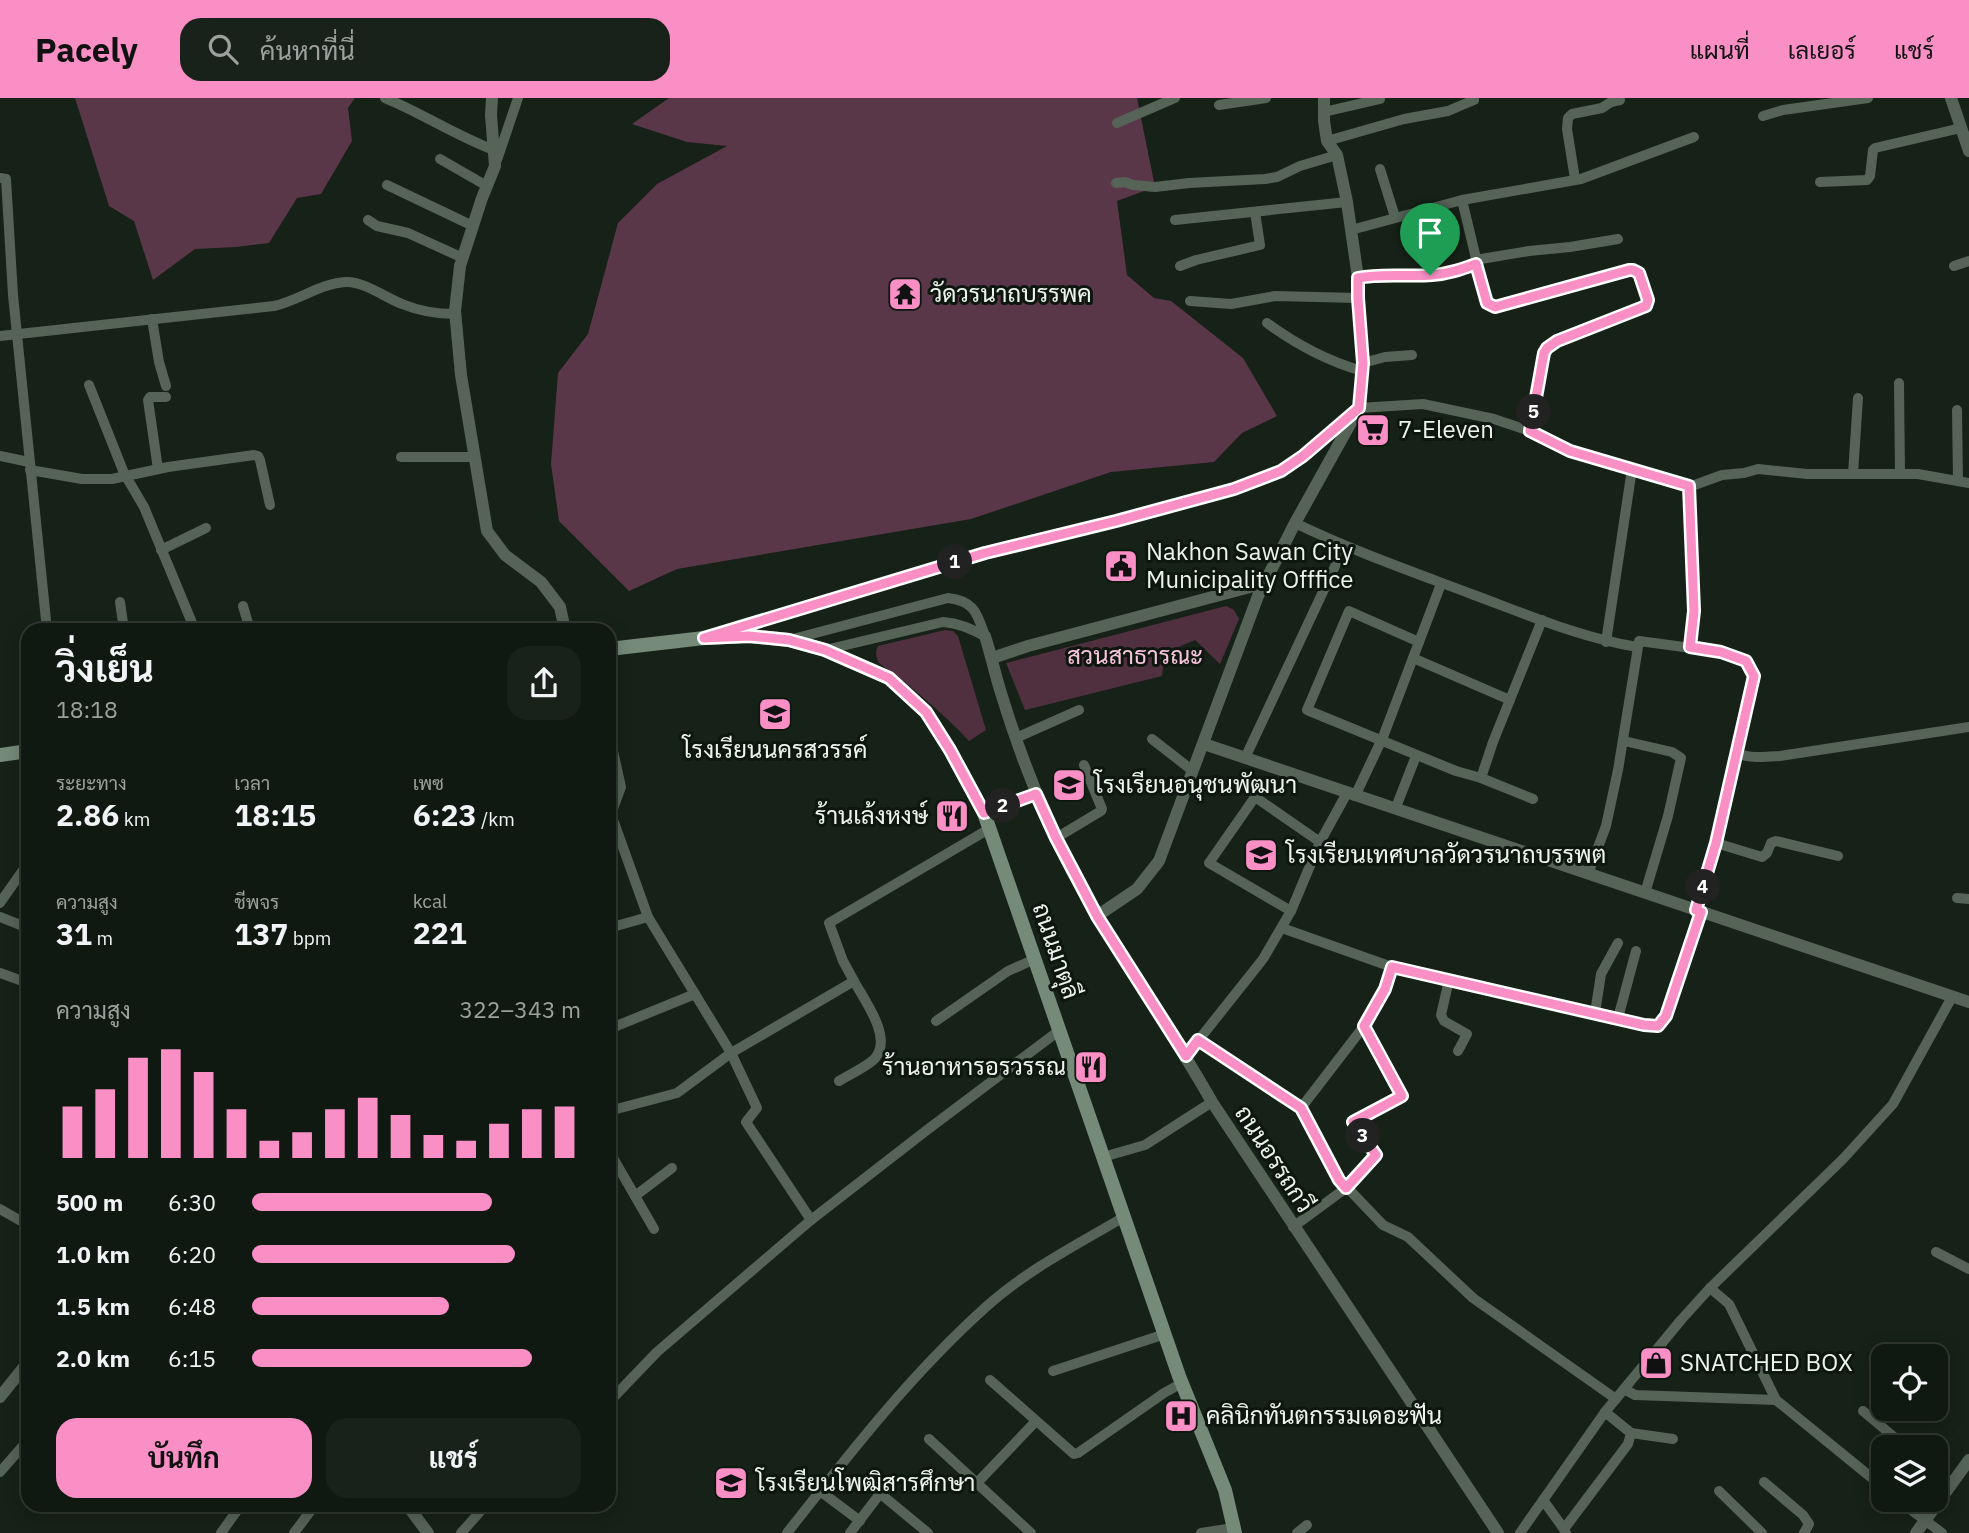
<!DOCTYPE html>
<html lang="th">
<meta charset="utf-8">
<style>
:root{--surface:#101911;--page:#19221a;--text:#f1f3f6;--muted:#9ca09f;--line:#303831;--accent:#fa8fc6}
body{margin:0;font-family:"IBM Plex Sans",Sarabun,sans-serif;background:var(--page);color:var(--text);height:100vh;display:flex;flex-direction:column;font-size:26px;white-space:nowrap}
*{box-sizing:border-box;margin:0}
p{font-size:23px;color:var(--muted)}
.icon{flex:none;width:38px;height:38px;fill:none;stroke:currentColor;stroke-width:2;stroke-linecap:round;stroke-linejoin:round}
.map{position:relative;flex:1;overflow:hidden}
.details{position:absolute;left:21px;top:525px;width:595px;height:889px;display:flex;flex-direction:column;background:var(--surface);border-radius:21px;box-shadow:0 4px 18px #0003,0 0 0 2px var(--line)}
.details>*{flex:none}
.buttons{position:absolute;left:1871px;top:1246px;display:grid;gap:14px}
.buttons a{display:grid;place-items:center;width:77px;height:77px;border-radius:14px;background:var(--surface);box-shadow:0 4px 18px #0003,0 0 0 2px var(--line);font-size:35px}
.pin{position:absolute;display:grid;place-items:center;width:60px;height:60px;color:#fff;margin:-72px -30px;border-radius:50% 50% 50% 0;rotate:-45deg;box-shadow:0 0 7px #0007}
.pin .icon{rotate:45deg}
.km{position:absolute;width:35px;height:35px;margin:-18px;border-radius:50%;background:#222;color:#fff;font-size:19px;line-height:35px;text-align:center}
.round{display:grid;place-items:center;flex:none;width:74px;height:74px;border-radius:21px;background:var(--page)}
.overview{display:flex;align-items:center;justify-content:space-between;height:119px;padding:0 35px}
h1{font-size:38px;font-weight:700;line-height:52px}
.figures{display:grid;grid-template-columns:repeat(3,1fr);gap:10px;height:119px;padding:7px 35px}
.figures div{display:grid;align-content:center}
.figures b{font-size:30px;font-weight:700}
.figures small{font-size:19px;font-weight:400}
.figures p{font-size:19px}
.chart{height:196px;padding:14px 35px}
.chart p{display:flex;justify-content:space-between}
.chart svg{width:100%;height:126px;margin-top:7px;stroke:var(--accent);stroke-width:6}
.primary-button{display:flex;gap:14px;margin-top:auto;padding:14px 35px}
.primary-button a{flex:1;height:80px;border-radius:21px;background:var(--accent);color:#111;font-size:28px;font-weight:700;line-height:80px;text-align:center}
.primary-button a+a{background:var(--page);color:var(--text)}
ul{padding:0 35px;list-style:none;font-size:23px}
li{display:grid;grid-template-columns:112px 84px 1fr;align-items:center;height:52px}
li i{height:18px;border-radius:9px;background:var(--accent)}
header{display:flex;align-items:center;gap:42px;box-sizing:border-box;height:98px;padding:0 35px;background:var(--accent);color:#111}
header strong{font-size:33px}
nav{display:flex;gap:38px;margin-inline-start:auto;font-size:24px}
.search{width:490px;height:63px;background:var(--page);display:flex;align-items:center;gap:18px;box-sizing:border-box;padding:0 24px;border-radius:21px;color:var(--muted);font-size:26px}
.map>svg:first-child{display:block}
.green{fill:#50303f}
.forest{fill:#5a3748}
.lines{fill:none;stroke-linecap:round;stroke-linejoin:round}
.minor{stroke:#566357;stroke-width:10}
.tertiary{stroke:#566357;stroke-width:12}
.secondary{stroke:#758a78;stroke-width:14}
.route-casing{stroke:#fff;stroke-width:14}
.route{stroke:#fa8fc6;stroke-width:9}
.labels{text-anchor:middle;stroke-width:6;stroke-linejoin:round;paint-order:stroke}
.poi-label{font-size:24px;fill:#ecf4ed;stroke:#0d170f;text-anchor:start}
.park-label{font-size:24px;fill:#f9c4dd;stroke:#0d170f}
.street-label{font-size:24px;fill:#ecf4ed;stroke:#0d170f}
</style>
<header>
<strong>Pacely</strong>
<div class="search"><svg class="icon" aria-label="search" viewBox="0 0 24 24"><circle cx="10" cy="10" r="6"/><path d="M15 15l6 6"/></svg>ค้นหาที่นี่</div>
<nav><a>แผนที่</a><a>เลเยอร์</a><a>แชร์</a></nav>
</header>
<div class="map">
<svg width="1969" height="1435" viewBox="0 0 1969 1435">
<rect width="100%" height="100%" fill="#162117"/>
<g class="green">
<path d="M 1226,508 L 1234,512 L 1239,521 L 1220,566 L 1195,542 L 1165,555 L 1162,578 L 1025,612 L 1006,565 Z"/>
<path d="M 945,532 L 953,533 L 958,538 L 986,632 L 969,643 C 942,614 912,589 879,565 C 876,559 875,554 878,548 Z"/>
</g>
<g class="forest">
<path d="M 75,0 L 355,0 L 348,10 L 352,43 L 321,96 L 297,100 L 269,145 L 236,149 L 195,151 L 153,182 L 134,123 L 109,108 Z"/>
<path d="M 669,0 L 1137,0 L 1155,89 L 1117,103 L 1127,177 L 1154,200 L 1171,203 L 1243,260 L 1277,318 L 1242,335 L 1214,364 L 1111,374 L 971,421 L 677,471 L 629,493 L 559,423 L 551,366 L 558,275 L 588,236 L 618,125 L 657,86 L 727,48 L 687,44 L 632,26 Z"/>
</g>
<g class="lines">
<g class="minor">
<path d="M 385,0 C 422,15 456,38 494,52"/>
<path d="M 1219,7 L 1266,0"/>
<path d="M 1324,14 L 1380,1"/>
<path d="M 1763,18 L 1783,12 L 1868,0"/>
<path d="M 1117,25 L 1175,0"/>
<path d="M 1327,43 L 1404,21 L 1448,13 L 1474,2"/>
<path d="M 440,61 L 487,88"/>
<path d="M 497,62 L 518,0"/>
<path d="M 1380,71 L 1395,119"/>
<path d="M 0,80 L 6,81 L 13,197 L 47,532"/>
<path d="M 1575,81 L 1567,31 L 1568,20 L 1572,16 L 1602,10 L 1611,4 L 1620,2"/>
<path d="M 1820,84 L 1867,82 L 1870,78 L 1873,52 L 1875,50 L 1961,30"/>
<path d="M 1116,85 L 1125,84 L 1133,87 L 1155,89 L 1189,85 L 1265,81 L 1277,79 L 1300,68 L 1337,57"/>
<path d="M 387,87 L 473,128"/>
<path d="M 1462,102 L 1487,206 L 1490,208 L 1500,208 L 1633,171 L 1639,175 L 1648,202 L 1643,210 L 1557,243 L 1547,250 L 1544,255 L 1530,333"/>
<path d="M 368,122 L 377,128 L 408,135 L 463,160"/>
<path d="M 1175,122 L 1347,104"/>
<path d="M 1351,132 L 1462,102 L 1581,81 L 1694,39"/>
<path d="M 1475,162 L 1529,153 L 1570,149 L 1618,141"/>
<path d="M 1180,168 L 1196,162 L 1260,147 L 1255,114"/>
<path d="M 1954,168 L 1969,163"/>
<path d="M 1358,180 C 1382,174 1407,179 1432,177 C 1448,176 1462,171 1476,166"/>
<path d="M 1190,203 L 1231,206 L 1275,198 L 1358,200"/>
<path d="M 152,221 L 159,264 L 166,288"/>
<path d="M 1267,225 C 1297,247 1327,263 1362,273"/>
<path d="M 0,238 L 274,208 C 298,203 321,185 346,184 C 363,183 386,200 402,206 C 419,213 437,216 455,216"/>
<path d="M 1363,265 L 1385,259 L 1412,257"/>
<path d="M 1899,285 L 1900,376"/>
<path d="M 89,287 L 124,375 L 144,409 L 195,532"/>
<path d="M 1957,312 L 1958,383"/>
<path d="M 0,358 L 29,364"/>
<path d="M 401,359 L 474,359"/>
<path d="M 158,371 L 148,302 L 150,299 L 166,299"/>
<path d="M 30,372 L 82,381 L 112,381 L 168,369 L 254,357 L 258,358 L 260,362 L 270,407"/>
<path d="M 1853,376 L 1858,300"/>
<path d="M 1689,389 L 1694,513 L 1690,549"/>
<path d="M 1295,425 C 1353,453 1413,474 1474,497 C 1528,517 1581,540 1637,549"/>
<path d="M 161,452 L 206,430"/>
<path d="M 120,504 L 124,532"/>
<path d="M 243,508 L 250,532"/>
<path d="M 719,535 L 985,455 L 1116,423 L 1234,391 L 1281,373 L 1303,358 L 1359,310 L 1423,306 L 1494,321 L 1530,333 L 1569,353 L 1689,389 L 1722,377 L 1744,375 L 1758,371 L 1807,376 L 1918,376 L 1969,385"/>
<path d="M 789,542 L 948,500 C 975,503 977,516 985,538"/>
<path d="M 1419,544 L 1349,513 L 1307,612 L 1456,673 L 1481,680 L 1493,644 L 1542,522"/>
<path d="M 1606,544 L 1632,371"/>
<path d="M 825,552 L 943,524 C 959,525 971,531 985,538"/>
<path d="M 1413,560 L 1510,602"/>
<path d="M 609,635 L 621,689 L 611,716 L 648,819 L 731,955 L 757,1010 L 746,1024 L 811,1122"/>
<path d="M 1016,640 L 1079,612"/>
<path d="M 1152,641 L 1193,673"/>
<path d="M 1624,643 L 1672,654 L 1681,660 L 1668,718 L 1645,795"/>
<path d="M 1737,655 C 1750,661 1766,659 1780,658 L 1969,629"/>
<path d="M 1245,660 L 1344,449"/>
<path d="M 1481,680 L 1533,701"/>
<path d="M 1355,698 L 1383,639 L 1441,486"/>
<path d="M 1398,704 L 1416,658"/>
<path d="M 984,715 L 1036,696"/>
<path d="M 1056,740 L 1101,713 L 1102,711 L 1084,667"/>
<path d="M 1716,745 L 1762,759 L 1767,755 L 1771,745 L 1776,743 L 1838,758"/>
<path d="M 1588,776 L 1606,728 L 1618,672 L 1639,543 L 1721,554 L 1746,563 L 1754,578 L 1716,745 L 1696,812"/>
<path d="M 1957,800 L 1969,801"/>
<path d="M 0,805 L 28,765"/>
<path d="M 1291,813 L 1209,765 L 1255,699 L 1320,744"/>
<path d="M 0,819 L 28,830"/>
<path d="M 609,830 L 648,819"/>
<path d="M 1282,830 L 1392,869 L 1644,927 L 1658,928 L 1666,918 L 1701,814"/>
<path d="M 0,875 L 28,885"/>
<path d="M 1449,882 L 1441,917 L 1444,923 L 1467,936 L 1458,953"/>
<path d="M 1595,915 L 1601,876 L 1618,845"/>
<path d="M 1618,920 L 1636,853"/>
<path d="M 936,923 L 1008,873 L 1035,861"/>
<path d="M 609,931 L 695,896"/>
<path d="M 1198,942 L 1301,1010 L 1340,1082 L 1383,1127 L 1408,1139 L 1473,1200 L 1616,1301"/>
<path d="M 1186,958 L 1263,861 L 1291,813 L 1320,744 L 1347,695"/>
<path d="M 839,983 C 848,977 871,967 876,959 C 892,938 864,902 854,883"/>
<path d="M 1301,1010 L 1364,928"/>
<path d="M 609,1013 L 677,995 L 731,955 L 854,883 L 843,863 L 829,825 L 989,731"/>
<path d="M 609,1053 L 654,1131"/>
<path d="M 1103,1059 L 1145,1047 L 1212,1004"/>
<path d="M 635,1098 L 672,1070"/>
<path d="M 0,1111 L 28,1127"/>
<path d="M 1293,1129 L 1346,1090 L 1376,1057 L 1353,1024 L 1402,998 L 1364,928 L 1385,891 L 1392,869"/>
<path d="M 1936,1154 L 1969,1171"/>
<path d="M 1710,1190 L 1729,1206 L 1776,1302"/>
<path d="M 1053,1273 L 1165,1236"/>
<path d="M 990,1282 L 1074,1356 L 1078,1355 L 1164,1295 L 1182,1285"/>
<path d="M 1624,1291 L 1635,1297 L 1776,1302 L 1883,1389"/>
<path d="M 609,1304 L 657,1254 L 811,1122 L 927,1032 L 1060,932"/>
<path d="M 1863,1313 L 1906,1349"/>
<path d="M 1631,1335 L 1673,1341"/>
<path d="M 929,1341 L 1031,1435"/>
<path d="M 0,1374 L 28,1342"/>
<path d="M 609,1374 L 612,1379 L 609,1385"/>
<path d="M 1936,1374 L 1950,1386"/>
<path d="M 1764,1384 L 1803,1417 L 1809,1426 L 1804,1435"/>
<path d="M 976,1386 L 1036,1323"/>
<path d="M 820,1393 L 860,1423"/>
<path d="M 1719,1393 L 1762,1435"/>
<path d="M 1543,1402 L 1564,1431"/>
<path d="M 1898,1402 L 1942,1435"/>
<path d="M 574,1407 L 578,1409 L 580,1407"/>
<path d="M 221,1435 L 241,1407"/>
<path d="M 294,1435 L 315,1407"/>
<path d="M 461,1435 L 486,1407"/>
<path d="M 787,1435 C 849,1356 911,1276 987,1208 C 1027,1172 1078,1146 1124,1119"/>
<path d="M 850,1435 L 879,1397 L 882,1397 L 928,1435"/>
<path d="M 1201,1435 L 1233,1430"/>
<path d="M 1297,1435 L 1307,1427"/>
<path d="M 1520,1435 L 1605,1314 L 1681,1222 L 1710,1190 L 1843,1061 L 1893,1006 L 1952,899"/>
<path d="M 1566,1435 L 1564,1431 L 1628,1346 L 1631,1335 L 1605,1314"/>
</g>
<g class="tertiary">
<path d="M 492,0 L 491,17 L 495,68 L 482,100 L 460,168 L 455,213 L 461,277 L 487,433 L 505,457 L 541,484 L 560,509 L 565,532"/>
<path d="M 1951,0 L 1969,53"/>
<path d="M 985,538 C 991,557 995,576 1001,595 C 1016,644 1034,692 1055,739 C 1099,832 1162,915 1212,1004 L 1498,1435"/>
<path d="M 992,560 L 1028,548 L 1265,485"/>
<path d="M 1204,646 L 1969,904"/>
<path d="M 1097,818 L 1137,791 L 1159,763 L 1258,498 L 1295,425 L 1359,310 L 1363,265 L 1358,200 L 1358,180 L 1347,104 L 1337,57 L 1327,43 L 1324,23 L 1324,0"/>
<path d="M 0,1299 L 28,1264"/>
<path d="M 407,1407 L 428,1435"/>
<path d="M 1916,1435 L 1969,1362"/>
</g>
<g class="secondary">
<path d="M 609,551 L 704,540 L 749,538 L 789,542 L 825,552 L 889,580 L 926,614 L 950,652 L 984,715 L 1179,1278 L 1225,1392 L 1235,1435"/>
<path d="M 0,657 L 28,653"/>
</g>
</g>
<g class="lines">
<g class="route-casing">
<path id="route" d="M 1476,166 L 1487,205 L 1495,209 L 1629,172 L 1633,172 L 1639,175 L 1648,202 L 1646,208 L 1557,243 L 1547,250 L 1544,255 L 1530,333 L 1570,353 L 1689,388 L 1694,513 L 1690,549 L 1721,554 L 1746,563 L 1754,578 L 1716,745 L 1696,812 L 1701,814 L 1666,918 L 1658,928 L 1644,927 L 1392,869 L 1385,891 L 1364,928 L 1402,998 L 1353,1024 L 1376,1057 L 1346,1090 L 1339,1082 L 1301,1010 L 1198,942 L 1186,958 L 1097,818 L 1056,740 L 1036,696 L 984,715 L 950,652 L 926,614 L 889,580 L 825,552 L 789,542 L 749,538 L 704,540 L 985,455 L 1116,423 L 1234,391 L 1281,373 L 1303,358 L 1359,310 L 1363,265 L 1358,200 L 1358,180 C 1382,175 1407,179 1432,177 C 1448,176 1462,171 1476,166 Z"/>
</g>
<use href="#route" class="route"/>
</g>
<defs>
<g id="temple-square" transform="scale(1.75)"><rect x="-9" y="-9" width="18" height="18" rx="4" fill="#fa8fc6" stroke="#0d170f"/><path d="M0-6L5-2H3V0L6.5 2.5H4V6H1.5V3h-3V6H-4V2.5H-6.5L-3 0V-2H-5Z" fill="#111"/></g>
<g id="supermarket-square" transform="scale(1.75)"><rect x="-9" y="-9" width="18" height="18" rx="4" fill="#fa8fc6" stroke="#0d170f"/><path d="M-6-5.5h2.5l.6 2H6L4.5 2H-2.5L-4.4-4H-6ZM-1.5 3.2a1.3 1.3 0 1 0 .1 0ZM3 3.2a1.3 1.3 0 1 0 .1 0Z" fill="#111"/></g>
<g id="civic-square" transform="scale(1.75)"><rect x="-9" y="-9" width="18" height="18" rx="4" fill="#fa8fc6" stroke="#0d170f"/><path d="M-.6-6.5H3V-4.5H.6V-3L4-1V1h2V6H-6V1h2V-1L-.6-3ZM-1.2 2.5V6h2.4V2.5Z" fill="#111"/></g>
<g id="school-square" transform="scale(1.75)"><rect x="-9" y="-9" width="18" height="18" rx="4" fill="#fa8fc6" stroke="#0d170f"/><path d="M0-5L7-2L0 1L-7-2ZM-4 1L0 2.5L4 1V4Q0 6-4 4Z" fill="#111"/></g>
<g id="restaurant-square" transform="scale(1.75)"><rect x="-9" y="-9" width="18" height="18" rx="4" fill="#fa8fc6" stroke="#0d170f"/><path d="M-5-6h1v4h1v-4h1v4h1v-4h1v5L-1.5 .5V6h-2V.5L-5-1ZM5-6V6H3V1.5H1.5Q1.5-4 5-6Z" fill="#111"/></g>
<g id="shop-square" transform="scale(1.75)"><rect x="-9" y="-9" width="18" height="18" rx="4" fill="#fa8fc6" stroke="#0d170f"/><path d="M-5-2.5h2.3a2.7 3.5 0 0 1 5.4 0H5L5.5 6h-11ZM-1.5-2.5h3a1.5 2.3 0 0 0-3 0Z" fill="#111"/></g>
<g id="hospital-square" transform="scale(1.75)"><rect x="-9" y="-9" width="18" height="18" rx="4" fill="#fa8fc6" stroke="#0d170f"/><path d="M-5-5h3v3.5h4V-5h3V5h-3V1.5h-4V5h-3Z" fill="#111"/></g>
</defs>
<g fill-rule="evenodd">
<use href="#temple-square" x="905" y="196"/>
<use href="#supermarket-square" x="1373" y="332"/>
<use href="#civic-square" x="1121" y="468"/>
<use href="#school-square" x="775" y="616"/>
<use href="#school-square" x="1069" y="687"/>
<use href="#restaurant-square" x="952" y="718"/>
<use href="#school-square" x="1261" y="757"/>
<use href="#restaurant-square" x="1091" y="969"/>
<use href="#shop-square" x="1656" y="1265"/>
<use href="#hospital-square" x="1181" y="1318"/>
<use href="#school-square" x="731" y="1385"/>
</g>
<g class="labels">
<g class="poi-label">
<text x="930" y="204">วัดวรนาถบรรพค</text>
<text x="1398" y="340">7-Eleven</text>
<text x="1146" y="462">Nakhon Sawan City<tspan x="1146" dy="28">Municipality Offfice</tspan></text>
<text x="775" y="660" text-anchor="middle">โรงเรียนนครสวรรค์</text>
<text x="1094" y="695">โรงเรียนอนุชนพัฒนา</text>
<text x="928" y="726" text-anchor="end">ร้านเล้งหงษ์</text>
<text x="1286" y="765">โรงเรียนเทศบาลวัดวรนาถบรรพต</text>
<text x="1066" y="977" text-anchor="end">ร้านอาหารอรวรรณ</text>
<text x="1680" y="1273">SNATCHED BOX</text>
<text x="1206" y="1326">คลินิกทันตกรรมเดอะฟัน</text>
<text x="756" y="1393">โรงเรียนโพฒิสารศึกษา</text>
</g>
<g class="park-label">
<text x="1135" y="566">สวนสาธารณะ</text>
</g>
<g class="street-label">
<text transform="translate(1056 853) rotate(71)" y="8">ถนนมาตุลี</text>
<text transform="translate(1274 1061) rotate(57)" y="8">ถนนอรรถกวี</text>
</g>
</g>
</svg>
<div class="buttons">
<a><svg class="icon" aria-label="locate" viewBox="0 0 24 24"><circle cx="12" cy="12" r="6"/><path d="M12 2v4M12 18v4M2 12h4M18 12h4"/></svg></a>
<a><svg class="icon" aria-label="layers" viewBox="0 0 24 24"><path d="M12 4l9 5-9 5-9-5zM3 14l9 5 9-5"/></svg></a>
</div>
<div class="pin" style="left:1430px;top:177px;background:#1e9e55"><svg class="icon" aria-label="arrive" viewBox="0 0 24 24"><path d="M6 21V4h12l-3 4 3 4H6"/></svg></div>
<b class="km" style="left:955px;top:464px">1</b>
<b class="km" style="left:1003px;top:708px">2</b>
<b class="km" style="left:1363px;top:1038px">3</b>
<b class="km" style="left:1703px;top:789px">4</b>
<b class="km" style="left:1534px;top:314px">5</b>
<section class="details">
<div class="overview"><div><h1>วิ่งเย็น</h1><p>18:18</p></div><a class="round"><svg class="icon" aria-label="share" viewBox="0 0 24 24"><path d="M12 15V3M7 8l5-5 5 5M5 13v7h14v-7"/></svg></a></div>
<div class="figures">
<div><p>ระยะทาง</p><b>2.86<small> km</small></b></div>
<div><p>เวลา</p><b>18:15</b></div>
<div><p>เพซ</p><b>6:23<small> /km</small></b></div>
</div>
<div class="figures">
<div><p>ความสูง</p><b>31<small> m</small></b></div>
<div><p>ชีพจร</p><b>137<small> bpm</small></b></div>
<div><p>kcal</p><b>221</b></div>
</div>
<div class="chart"><p><span>ความสูง</span>322–343 m</p>
<svg viewBox="0 0 160 44" preserveAspectRatio="none"><path d="M5 44V26M15 44V20M25 44V9M35 44V6M45 44V14M55 44V27M65 44V38M75 44V35M85 44V27M95 44V23M105 44V29M115 44V36M125 44V38M135 44V32M145 44V27M155 44V26"/></svg>
</div>
<ul>
<li><b>500 m</b>6:30<i style="width:73%"></i></li>
<li><b>1.0 km</b>6:20<i style="width:80%"></i></li>
<li><b>1.5 km</b>6:48<i style="width:60%"></i></li>
<li><b>2.0 km</b>6:15<i style="width:85%"></i></li>
</ul>
<div class="primary-button"><a>บันทึก</a><a>แชร์</a></div>
</section>
</div>
